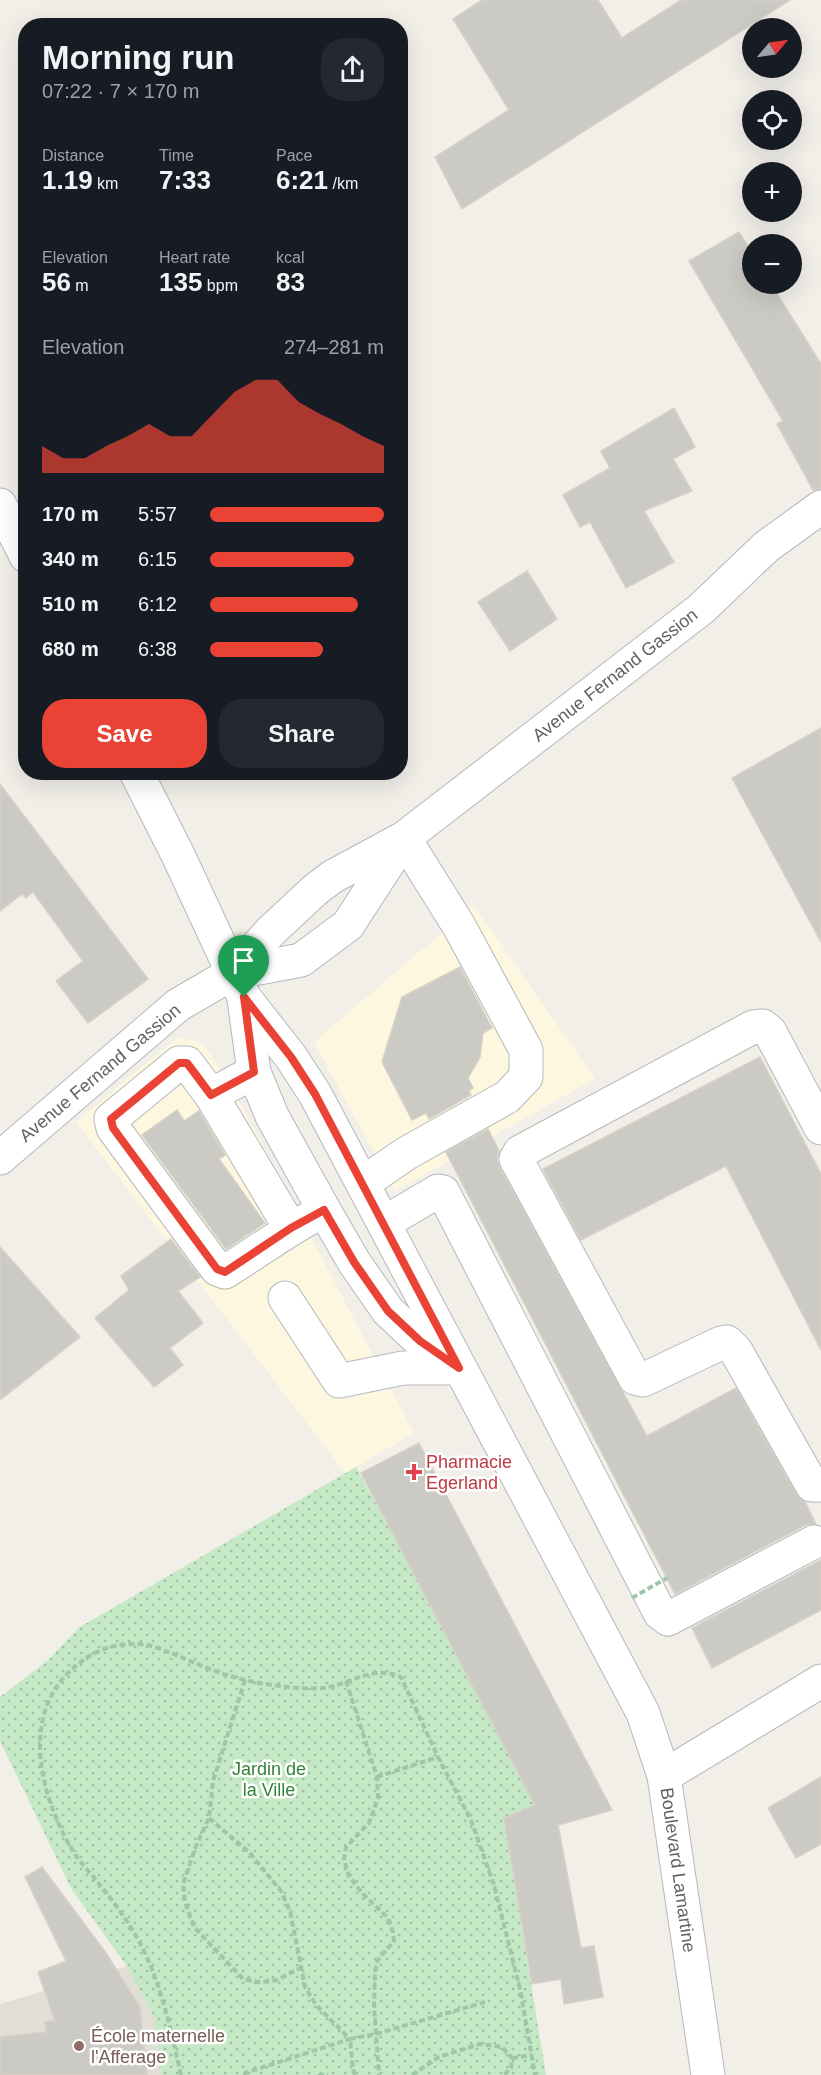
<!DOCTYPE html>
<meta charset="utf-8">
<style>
:root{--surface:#171b24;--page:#242831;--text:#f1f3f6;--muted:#9ea1a6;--accent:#ea4335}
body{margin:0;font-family:Arial,sans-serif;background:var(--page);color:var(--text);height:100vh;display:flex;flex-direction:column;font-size:22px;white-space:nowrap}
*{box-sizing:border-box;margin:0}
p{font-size:20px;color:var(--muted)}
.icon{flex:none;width:33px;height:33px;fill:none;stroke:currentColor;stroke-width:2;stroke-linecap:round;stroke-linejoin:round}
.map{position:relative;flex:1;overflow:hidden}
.panel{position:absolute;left:18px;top:18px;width:390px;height:762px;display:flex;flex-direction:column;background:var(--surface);border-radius:24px;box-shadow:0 6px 24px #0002}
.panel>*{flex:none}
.needle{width:39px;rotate:61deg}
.buttons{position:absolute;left:742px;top:18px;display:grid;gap:12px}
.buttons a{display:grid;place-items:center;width:60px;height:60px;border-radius:50%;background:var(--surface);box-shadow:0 6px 24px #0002;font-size:30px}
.pin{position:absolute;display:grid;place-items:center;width:51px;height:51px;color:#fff;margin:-62px -26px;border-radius:50% 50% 50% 0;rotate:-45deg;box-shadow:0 0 6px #0007}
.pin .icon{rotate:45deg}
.round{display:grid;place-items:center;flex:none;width:63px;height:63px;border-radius:24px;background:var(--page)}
.head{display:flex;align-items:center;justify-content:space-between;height:102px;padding:0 24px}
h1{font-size:33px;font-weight:700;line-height:45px}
.figures{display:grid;grid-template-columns:repeat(3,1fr);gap:9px;height:102px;padding:6px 24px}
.figures div{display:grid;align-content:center}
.figures b{font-size:26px;font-weight:700}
.figures small{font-size:16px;font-weight:400}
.figures p{font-size:16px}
.chart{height:168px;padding:12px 24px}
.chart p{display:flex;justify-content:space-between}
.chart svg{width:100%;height:108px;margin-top:6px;fill:var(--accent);opacity:.7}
.action{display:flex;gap:12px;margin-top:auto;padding:12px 24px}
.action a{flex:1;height:69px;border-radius:24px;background:var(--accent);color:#fff;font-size:24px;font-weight:700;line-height:69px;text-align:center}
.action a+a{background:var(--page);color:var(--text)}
ul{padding:0 24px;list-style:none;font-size:20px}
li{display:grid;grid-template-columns:96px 72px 1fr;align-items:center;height:45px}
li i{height:15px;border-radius:8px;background:var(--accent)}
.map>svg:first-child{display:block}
.commercial{fill:#fef7e0}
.education{fill:#e1ded6}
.park{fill:url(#park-dots)}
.building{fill:#cccac5;stroke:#d6d1c6;stroke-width:1.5}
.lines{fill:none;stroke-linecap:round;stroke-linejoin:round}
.minor-casing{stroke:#b5b8bc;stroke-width:35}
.path{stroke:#9cc7a9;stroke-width:4;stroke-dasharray:6 3;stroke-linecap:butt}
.minor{stroke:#fff;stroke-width:33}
.path-bridge{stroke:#9cc7a9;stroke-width:4;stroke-dasharray:6 3;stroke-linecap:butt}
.route-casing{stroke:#fff;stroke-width:12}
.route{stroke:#ea4335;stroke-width:8}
.health-dot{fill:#e0444e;stroke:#fff;stroke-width:2}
.education-dot{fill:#8d6e63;stroke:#fff;stroke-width:2}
.labels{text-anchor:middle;stroke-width:5;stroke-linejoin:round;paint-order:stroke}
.street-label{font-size:18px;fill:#5f6368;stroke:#fff}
.health-label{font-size:18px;fill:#be3a42;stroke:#fff;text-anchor:start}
.park-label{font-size:18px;fill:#348238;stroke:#fff}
.education-label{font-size:18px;fill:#785e54;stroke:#fff;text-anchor:start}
</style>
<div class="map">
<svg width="821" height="2075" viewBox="0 0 821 2075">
<defs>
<pattern id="park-dots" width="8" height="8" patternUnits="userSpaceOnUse" patternTransform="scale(1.5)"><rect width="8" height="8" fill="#c5e8c5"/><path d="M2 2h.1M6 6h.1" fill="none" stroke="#a3c0a4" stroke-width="1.8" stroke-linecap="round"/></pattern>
</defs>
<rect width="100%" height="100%" fill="#f1efe8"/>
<g class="commercial">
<path d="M 474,905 L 595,1079 L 395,1191 L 314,1042 Z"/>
<path d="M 178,1037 L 203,1043 L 230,1084 L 414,1433 L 345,1473 L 76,1122 Z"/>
</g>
<path class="education" d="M 127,1966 L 154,2017 L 161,2075 L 0,2075 L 0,2004 Z"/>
<path class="park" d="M 356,1467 L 538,1804 L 504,1820 L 546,2075 L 161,2075 L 154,2017 L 127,1966 L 72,1890 L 0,1741 L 0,1697 L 48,1660 L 80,1627 Z"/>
<g class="building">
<path d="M 482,0 L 598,0 L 622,38 L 681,0 L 790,0 L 462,209 L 435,157 L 509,110 L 453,19 Z"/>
<path d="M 739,232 L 753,255 L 753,284 L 771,284 L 821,364 L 821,489 L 813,490 L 777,424 L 783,421 L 689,261 Z"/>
<path d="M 674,408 L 695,447 L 673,459 L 692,491 L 644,511 L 674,562 L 626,588 L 590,522 L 580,527 L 563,495 L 610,468 L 601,451 Z"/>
<path d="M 527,571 L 557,619 L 510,651 L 478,602 Z"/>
<path d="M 821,728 L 821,942 L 732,778 Z"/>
<path d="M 0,784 L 148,979 L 88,1023 L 56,981 L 83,961 L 33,892 L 26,898 L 22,894 L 0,911 Z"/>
<path d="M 460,967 L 492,1028 L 483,1033 L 480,1057 L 468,1078 L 473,1088 L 469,1091 L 471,1095 L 429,1119 L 426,1113 L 412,1120 L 382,1062 L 402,997 Z"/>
<path d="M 760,1057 L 821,1174 L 821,1350 L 726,1166 L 581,1240 L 543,1169 Z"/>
<path d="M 177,1110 L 184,1121 L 199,1111 L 225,1155 L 219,1159 L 265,1223 L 226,1249 L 142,1135 Z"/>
<path d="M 488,1129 L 499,1151 L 497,1159 L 500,1168 L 647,1436 L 736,1388 L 796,1494 L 805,1502 L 816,1524 L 805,1525 L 675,1594 L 446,1152 Z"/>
<path d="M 171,1239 L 200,1277 L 178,1291 L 203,1323 L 170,1348 L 183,1365 L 154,1387 L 95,1318 L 129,1290 L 121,1276 Z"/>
<path d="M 0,1247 L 80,1337 L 0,1400 Z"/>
<path d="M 419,1443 L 612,1810 L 558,1825 L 581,1948 L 594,1946 L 603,1997 L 564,2004 L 561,1979 L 532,1984 L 504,1818 L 535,1805 L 361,1473 Z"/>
<path d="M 821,1560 L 821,1610 L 712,1668 L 692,1628 Z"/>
<path d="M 821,1777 L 821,1844 L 796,1858 L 768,1808 Z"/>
<path d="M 42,1867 L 106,1953 L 140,2007 L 147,2075 L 0,2075 L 0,2037 L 46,2032 L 45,2022 L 55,2021 L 38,1972 L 66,1961 L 25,1877 Z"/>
</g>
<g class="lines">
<g class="minor-casing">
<g id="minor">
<path d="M 0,505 L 26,556"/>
<path d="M 136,772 L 178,855 L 244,997 L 291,1057 L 315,1094 L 643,1713 L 664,1776 L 708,2075"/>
<path d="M 233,973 L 301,960 L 348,925 L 403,840"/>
<path d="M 244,999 L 254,1072 L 272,1116 L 324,1210 L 354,1262 L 388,1311 L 420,1341 L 452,1363"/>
<path d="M 254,1072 L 211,1095 L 187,1063 L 179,1063 L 111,1119 L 113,1128 L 217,1269 L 225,1272 L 291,1229 L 324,1210"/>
<path d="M 211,1095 L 291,1229"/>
<path d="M 821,1128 L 770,1032 L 763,1026 L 753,1027 L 520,1152 L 516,1159 L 635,1378 L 643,1380 L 721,1343 L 727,1342 L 736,1351 L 812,1485 L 821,1485"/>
<path d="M 0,1158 L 178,1005 L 233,973 L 271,931 L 315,890 L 332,877 L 404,838 L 701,609 L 766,547 L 821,507"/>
<path d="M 363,1183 L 407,1153 L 507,1097 L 526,1077 L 526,1050 L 459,926 L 404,838"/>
<path d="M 384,1223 L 438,1191 L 443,1192 L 660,1613 L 668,1619 L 814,1542"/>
<path d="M 285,1298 L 339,1381 L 403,1368 L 458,1368"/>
<path d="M 664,1776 L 821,1681"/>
</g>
</g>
<g class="path">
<path d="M 245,1680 L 213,1781 L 209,1818 L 196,1846 L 183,1884 L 185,1902 L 194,1927 L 243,1979 L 258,1982 L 277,1980 L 302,1967"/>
<path d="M 346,1681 L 377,1777 L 378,1798 L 369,1823 L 346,1847 L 344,1860 L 349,1876 L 362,1893 L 388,1918 L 393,1932 L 394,1941 L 377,1961 L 375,1973 L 374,2006 L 379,2075"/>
<path d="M 377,1777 L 438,1757"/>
<path d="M 209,1818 L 250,1853 L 281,1891 L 290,1911 L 305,1987 L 316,2005 L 350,2039 L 245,2073 L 245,2075"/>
<path d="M 512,2058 L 532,2055"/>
<path d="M 181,2075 C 172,2034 163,1992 145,1953 C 133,1928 117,1906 100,1885 C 92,1874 81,1864 74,1853 C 43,1802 20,1724 66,1675 C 88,1652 115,1640 147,1645 C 154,1646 162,1650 169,1652 C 191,1661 214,1672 237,1678 C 257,1684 302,1690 323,1688 C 351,1685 371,1664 401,1677 L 438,1757 L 471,1820 L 494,1885 L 520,1989 L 535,2075"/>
<path d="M 318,2075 L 328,2075"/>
<path d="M 355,2075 L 353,2069 L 350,2039 L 376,2034 L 485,2002"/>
<path d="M 412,2075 L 439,2057 L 480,2044 L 502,2047 L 512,2058 L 511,2068 L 504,2075"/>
</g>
<use href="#minor" class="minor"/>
<path class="path-bridge" d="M 632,1598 L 667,1578"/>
</g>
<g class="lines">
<g class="route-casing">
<path id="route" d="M 244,997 L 291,1057 L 315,1094 L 459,1368 L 420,1341 L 388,1311 L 354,1262 L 324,1210 L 291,1228 L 225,1272 L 217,1269 L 113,1128 L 111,1119 L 179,1063 L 187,1063 L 211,1095 L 254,1072 Z"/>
</g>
<use href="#route" class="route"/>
</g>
<path class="health-dot" d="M411 1463h6v6h6v6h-6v6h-6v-6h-6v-6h6z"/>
<circle class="education-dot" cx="79" cy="2046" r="6"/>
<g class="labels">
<g class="street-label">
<text transform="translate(615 675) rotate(-38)" y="6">Avenue Fernand Gassion</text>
<text transform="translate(100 1073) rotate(-40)" y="6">Avenue Fernand Gassion</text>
<text transform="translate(678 1870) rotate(82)" y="6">Boulevard Lamartine</text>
</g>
<g class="health-label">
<text x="426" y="1468">Pharmacie<tspan x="426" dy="21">Egerland</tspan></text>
</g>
<g class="park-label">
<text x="269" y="1775">Jardin de<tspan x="269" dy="21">la Ville</tspan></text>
</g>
<g class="education-label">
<text x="91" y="2042">École maternelle<tspan x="91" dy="21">l'Afferage</tspan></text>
</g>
</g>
</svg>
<div class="buttons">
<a><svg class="needle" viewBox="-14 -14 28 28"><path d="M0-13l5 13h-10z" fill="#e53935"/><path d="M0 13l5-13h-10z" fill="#9ea1a6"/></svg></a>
<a><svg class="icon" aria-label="locate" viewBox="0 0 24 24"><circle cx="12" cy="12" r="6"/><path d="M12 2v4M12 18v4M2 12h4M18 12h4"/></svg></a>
<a>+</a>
<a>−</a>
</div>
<div class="pin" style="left:244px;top:997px;background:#1e9e55"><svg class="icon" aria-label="arrive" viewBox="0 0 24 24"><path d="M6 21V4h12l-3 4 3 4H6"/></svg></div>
<section class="panel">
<div class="head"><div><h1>Morning run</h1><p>07:22 · 7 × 170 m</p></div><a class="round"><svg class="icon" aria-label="share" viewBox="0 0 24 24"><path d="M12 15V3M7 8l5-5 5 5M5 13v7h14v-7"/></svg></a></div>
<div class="figures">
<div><p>Distance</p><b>1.19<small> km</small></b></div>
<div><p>Time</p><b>7:33</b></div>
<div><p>Pace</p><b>6:21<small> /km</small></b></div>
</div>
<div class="figures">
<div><p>Elevation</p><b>56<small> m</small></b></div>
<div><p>Heart rate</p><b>135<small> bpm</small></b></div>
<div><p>kcal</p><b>83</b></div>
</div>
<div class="chart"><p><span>Elevation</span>274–281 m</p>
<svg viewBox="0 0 160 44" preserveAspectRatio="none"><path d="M0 44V33L10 38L20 38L30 33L40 29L50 24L60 29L70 29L80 20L90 11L100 6L110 6L120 15L130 20L140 24L150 29L160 33V44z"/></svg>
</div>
<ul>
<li><b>170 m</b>5:57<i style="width:100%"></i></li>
<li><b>340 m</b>6:15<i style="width:83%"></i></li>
<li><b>510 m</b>6:12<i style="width:85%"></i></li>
<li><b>680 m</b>6:38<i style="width:65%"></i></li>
</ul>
<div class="action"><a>Save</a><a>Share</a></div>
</section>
</div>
